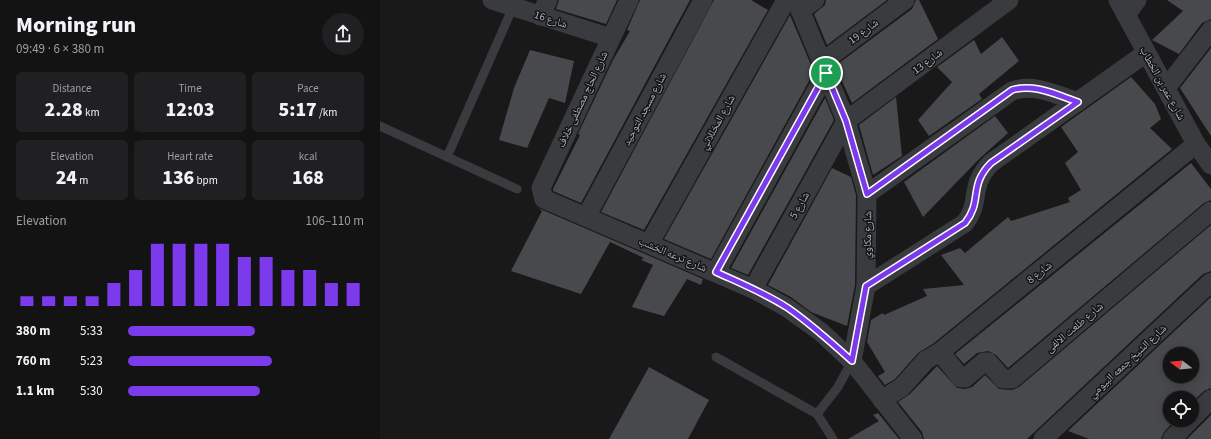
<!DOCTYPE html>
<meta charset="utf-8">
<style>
:root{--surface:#131314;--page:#202022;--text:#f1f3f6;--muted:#9d9ea0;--line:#323234;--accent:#7c3aed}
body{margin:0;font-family:"Source Sans 3","Noto Naskh Arabic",sans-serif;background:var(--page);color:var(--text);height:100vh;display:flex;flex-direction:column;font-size:15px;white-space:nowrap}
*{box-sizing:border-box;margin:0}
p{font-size:13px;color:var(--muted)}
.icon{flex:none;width:22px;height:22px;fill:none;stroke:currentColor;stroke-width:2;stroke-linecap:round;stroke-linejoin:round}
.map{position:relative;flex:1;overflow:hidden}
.sheet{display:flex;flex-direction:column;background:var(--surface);width:380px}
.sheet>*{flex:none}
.needle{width:26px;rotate:286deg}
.controls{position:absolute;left:783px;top:347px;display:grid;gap:8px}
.controls a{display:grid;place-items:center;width:36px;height:36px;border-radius:50%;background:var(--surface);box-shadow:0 2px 10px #0003,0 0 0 1px var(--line);font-size:20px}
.pin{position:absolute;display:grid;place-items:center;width:34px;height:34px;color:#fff;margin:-17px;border:2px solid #fff;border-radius:50%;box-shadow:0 1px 4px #0007}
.round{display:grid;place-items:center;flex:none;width:42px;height:42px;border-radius:21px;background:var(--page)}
.summary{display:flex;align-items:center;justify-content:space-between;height:68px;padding:0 16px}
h1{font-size:22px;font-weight:800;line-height:30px}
.figures{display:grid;grid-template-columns:repeat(3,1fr);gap:6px;height:68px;padding:4px 16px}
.figures div{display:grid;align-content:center;border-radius:6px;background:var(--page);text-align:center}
.figures b{font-size:20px;font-weight:800}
.figures small{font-size:11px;font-weight:400}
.figures p{font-size:11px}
.chart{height:112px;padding:8px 16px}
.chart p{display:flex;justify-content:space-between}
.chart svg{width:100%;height:72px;margin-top:4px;stroke:var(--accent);stroke-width:6}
ul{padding:0 16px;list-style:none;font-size:13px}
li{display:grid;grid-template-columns:64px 48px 1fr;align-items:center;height:30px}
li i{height:10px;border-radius:5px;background:var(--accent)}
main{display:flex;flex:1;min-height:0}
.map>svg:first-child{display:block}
.building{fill:#48494c;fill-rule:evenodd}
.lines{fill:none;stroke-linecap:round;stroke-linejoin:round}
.service{stroke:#3a3b3f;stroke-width:9}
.minor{stroke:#3a3b3f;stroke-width:19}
.route-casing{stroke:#fff;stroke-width:8}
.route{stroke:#7c3aed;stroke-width:5}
.labels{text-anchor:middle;stroke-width:3;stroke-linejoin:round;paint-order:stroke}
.street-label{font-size:11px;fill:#acb1b8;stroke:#131415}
</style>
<main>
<section class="sheet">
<div class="summary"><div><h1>Morning run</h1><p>09:49 · 6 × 380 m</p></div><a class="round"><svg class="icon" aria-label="share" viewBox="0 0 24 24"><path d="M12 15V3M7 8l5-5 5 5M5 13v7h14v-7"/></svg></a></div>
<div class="figures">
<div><p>Distance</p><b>2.28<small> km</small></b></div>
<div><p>Time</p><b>12:03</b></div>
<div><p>Pace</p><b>5:17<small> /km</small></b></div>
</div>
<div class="figures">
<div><p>Elevation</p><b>24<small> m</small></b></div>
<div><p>Heart rate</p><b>136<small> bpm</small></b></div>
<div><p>kcal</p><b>168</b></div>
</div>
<div class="chart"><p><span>Elevation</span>106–110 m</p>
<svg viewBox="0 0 160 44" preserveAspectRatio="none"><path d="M5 44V38M15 44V38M25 44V38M35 44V38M45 44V30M55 44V22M65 44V6M75 44V6M85 44V6M95 44V6M105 44V14M115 44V14M125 44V22M135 44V22M145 44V30M155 44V30"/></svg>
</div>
<ul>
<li><b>380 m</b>5:33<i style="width:54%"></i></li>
<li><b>760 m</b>5:23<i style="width:61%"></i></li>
<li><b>1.1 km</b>5:30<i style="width:56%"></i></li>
</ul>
</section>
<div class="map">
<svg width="831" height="439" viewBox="0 0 831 439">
<rect width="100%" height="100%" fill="#19191a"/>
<g class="building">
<path d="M 179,0 L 237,0 L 226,24 L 176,9 Z"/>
<path d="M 260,0 L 310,0 L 201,203 L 173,191 L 173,189 L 200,135 L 198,134 L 233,60 L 250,31 L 247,30 Z"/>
<path d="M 334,0 L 371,0 L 388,10 L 264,230 L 221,212 Z"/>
<path d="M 446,0 L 507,0 L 447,45 L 434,14 L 445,5 Z"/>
<path d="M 536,0 L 539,0 L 558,39 L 472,103 L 455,66 L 532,9 Z"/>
<path d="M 787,0 L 831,0 L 831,19 L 822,23 L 799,54 L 772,40 L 803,11 Z"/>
<path d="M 410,15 L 434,72 L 331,259 L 284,239 Z"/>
<path d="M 622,37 L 639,61 L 599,94 L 602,99 L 549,136 L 538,120 L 572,82 L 557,67 L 594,40 L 601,54 Z"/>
<path d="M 831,48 L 831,136 L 800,88 Z"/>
<path d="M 150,50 L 194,61 L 185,103 L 169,98 L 147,148 L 119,140 L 134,88 Z"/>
<path d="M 751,77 L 775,104 L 781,119 L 770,128 L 792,149 L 554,343 L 538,353 L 515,379 L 505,385 L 498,376 L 505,372 L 487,342 L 491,320 L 503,313 L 504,315 L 547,296 L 543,289 L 584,285 L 561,255 L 580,248 L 585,253 L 628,217 L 631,221 L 690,202 L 688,198 L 701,190 L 685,163 L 698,152 L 681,127 Z"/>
<path d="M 516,97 L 522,156 L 493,175 L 479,125 Z"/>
<path d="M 445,98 L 454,120 L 368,275 L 351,268 Z"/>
<path d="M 615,116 L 628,133 L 599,159 L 543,217 L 524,182 Z"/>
<path d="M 811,163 L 831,189 L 831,200 L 824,203 L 628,368 L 616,355 L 608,351 L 597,353 L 584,364 L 575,354 Z"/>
<path d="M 452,168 L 471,177 L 476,195 L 475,285 L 467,326 L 431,312 L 411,297 L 388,285 Z"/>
<path d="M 158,208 L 323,279 L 321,285 L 307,279 L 284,316 L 252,307 L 273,265 L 261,260 L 264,258 L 230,242 L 201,294 L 131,271 L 162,211 Z"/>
<path d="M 831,225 L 831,271 L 823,274 L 647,439 L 544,439 L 542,432 L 518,402 L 530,394 L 557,366 L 577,388 L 585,389 L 592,387 L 605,375 L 619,389 L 632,390 L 639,387 Z"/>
<path d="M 831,297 L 831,388 L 824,391 L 812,402 L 812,398 L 790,398 L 790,420 L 795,420 L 784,432 L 781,439 L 709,439 L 688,431 ZM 790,354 L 812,354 L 812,376 L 790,376 Z"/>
<path d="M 269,367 L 329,400 L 308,439 L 229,439 Z"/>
<path d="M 498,413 L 519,439 L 468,439 L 499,421 L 493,415 Z"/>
<path d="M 831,415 L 831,439 L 807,439 Z"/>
</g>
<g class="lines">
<g class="service">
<path d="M 0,126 L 137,189"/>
<path d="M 67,157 L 133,7"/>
<path d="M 336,357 L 437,414 L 453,439"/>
<path d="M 437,414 L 458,387 L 472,361"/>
</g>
<g class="minor">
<path d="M 112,0 L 231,38"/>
<path d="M 249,0 L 161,188 L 164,199 L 373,289 L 406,307 L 441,332 L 472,361 L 533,439"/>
<path d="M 416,0 L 466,121 L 487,194 L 486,286 L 472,361"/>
<path d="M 738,0 L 816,144 L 831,165"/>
<path d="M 420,10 L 435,0"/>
<path d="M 746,15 L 757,0"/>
<path d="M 160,16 L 168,0"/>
<path d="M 441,63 L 525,0"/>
<path d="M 786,88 L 831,30"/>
<path d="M 487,194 L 632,91 C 654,83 677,95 698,102"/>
<path d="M 206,217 L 323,0"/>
<path d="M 269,244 L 406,0"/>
<path d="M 336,272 L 446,73"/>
<path d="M 486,286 L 585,223 C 602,201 588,186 611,163 L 766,53"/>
<path d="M 373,289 L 466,121 L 629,0"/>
<path d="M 560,352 L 581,378 L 585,378 L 604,362 L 608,362 L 623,379 L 632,379 L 831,211"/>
<path d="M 502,400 L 522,387 L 546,360 L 560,352 L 816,144"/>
<path d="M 812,418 L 831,399"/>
<path d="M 663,439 L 831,282"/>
<path d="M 792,439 L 810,420"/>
</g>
</g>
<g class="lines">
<g class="route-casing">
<path id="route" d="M 446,73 L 466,121 L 487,194 L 632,90 C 654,83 677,95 698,102 L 611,163 C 588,186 603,201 585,223 L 486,286 L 472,361 C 451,342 431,324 408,308 C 385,293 360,283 336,272 Z"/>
</g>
<use href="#route" class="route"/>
</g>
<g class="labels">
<g class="street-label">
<text transform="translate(171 19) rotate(18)" y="4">شارع 16</text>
<text transform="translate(483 31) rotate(-37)" y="4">شارع 19</text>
<text transform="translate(547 61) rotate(-37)" y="4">شارع 13</text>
<text transform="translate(783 83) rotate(61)" y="4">شارع عمر بن الخطاب</text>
<text transform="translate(202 99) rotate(-65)" y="4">شارع الحاج مصطفى خلاف</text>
<text transform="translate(264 109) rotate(-62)" y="4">شارع مسجد التوحيد</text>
<text transform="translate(337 122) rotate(-61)" y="4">شارع المخللاتي</text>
<text transform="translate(419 205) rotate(-61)" y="4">شارع 5</text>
<text transform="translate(487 235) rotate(-89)" y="4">شارع مكاوي</text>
<text transform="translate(293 254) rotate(23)" y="4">شارع ترعه الخشب</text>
<text transform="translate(659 272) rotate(-39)" y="4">شارع 8</text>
<text transform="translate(694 327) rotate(-40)" y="4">شارع طلعت الالفى</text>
<text transform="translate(747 361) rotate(-43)" y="4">شارع الشيخ جمعه البيومي</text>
</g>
</g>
</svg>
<div class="controls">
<a><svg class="needle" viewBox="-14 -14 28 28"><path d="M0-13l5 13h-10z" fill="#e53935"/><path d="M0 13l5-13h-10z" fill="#9d9ea0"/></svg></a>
<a><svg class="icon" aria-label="locate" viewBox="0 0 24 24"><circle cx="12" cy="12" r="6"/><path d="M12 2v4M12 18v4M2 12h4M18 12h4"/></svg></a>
</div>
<div class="pin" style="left:446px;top:73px;background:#1e9e55"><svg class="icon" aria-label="arrive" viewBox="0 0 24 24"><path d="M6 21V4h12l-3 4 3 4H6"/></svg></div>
</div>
</main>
